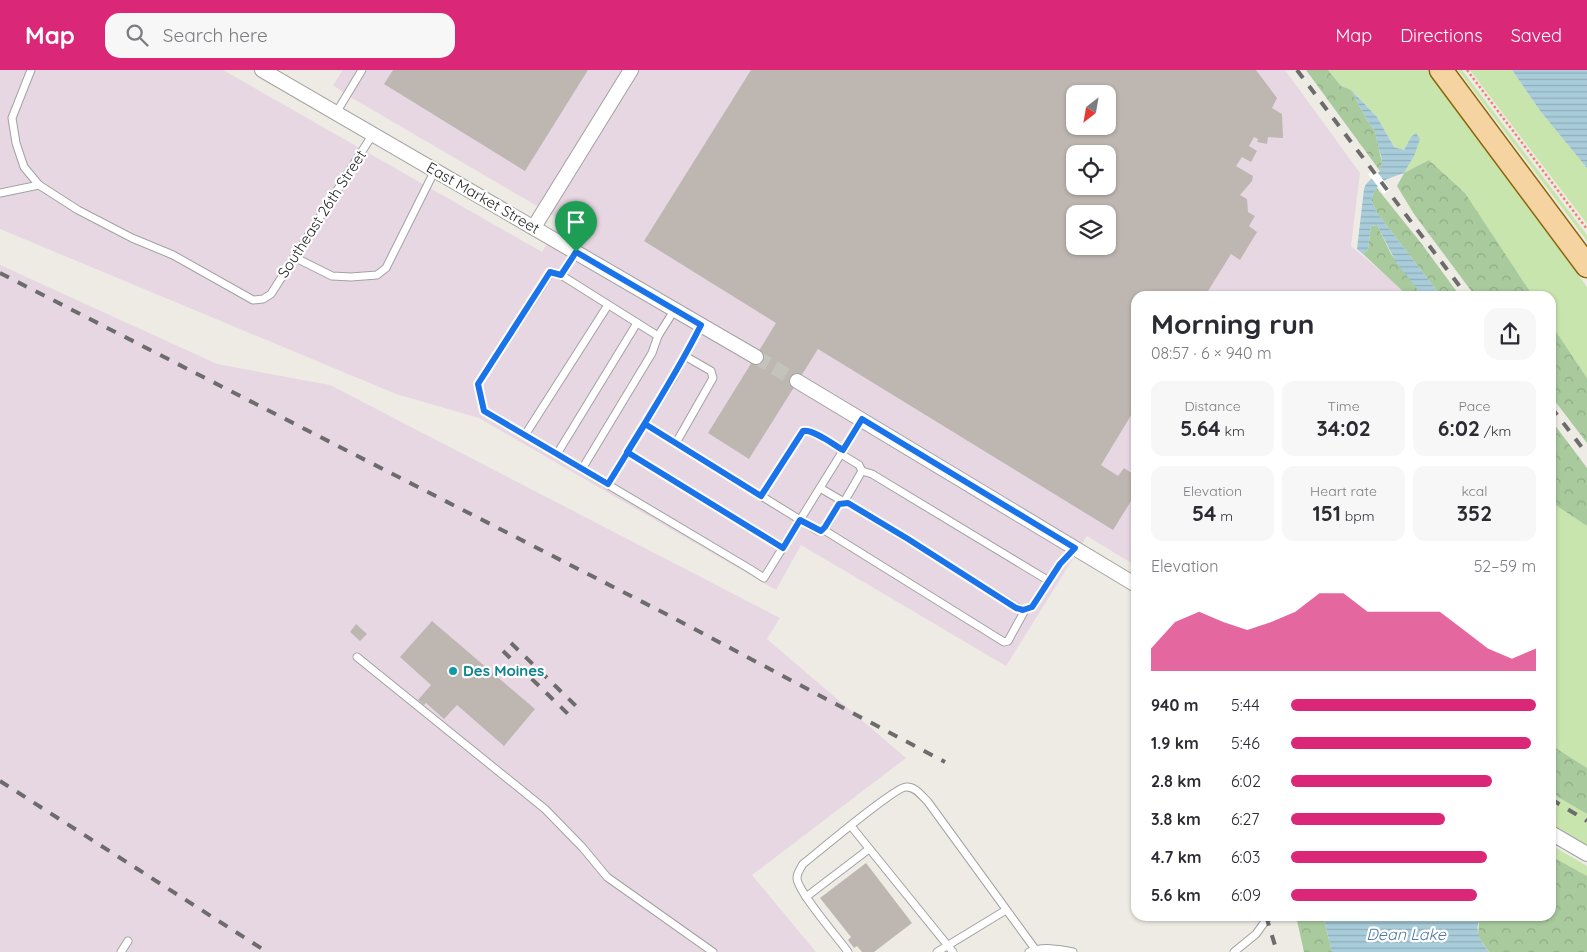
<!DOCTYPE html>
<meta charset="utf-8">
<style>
:root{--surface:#fff;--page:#f7f7f7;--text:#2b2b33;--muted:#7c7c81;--accent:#db2777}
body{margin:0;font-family:Quicksand,sans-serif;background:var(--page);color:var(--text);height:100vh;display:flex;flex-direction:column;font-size:19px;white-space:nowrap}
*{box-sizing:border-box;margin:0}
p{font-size:16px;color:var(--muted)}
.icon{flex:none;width:28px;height:28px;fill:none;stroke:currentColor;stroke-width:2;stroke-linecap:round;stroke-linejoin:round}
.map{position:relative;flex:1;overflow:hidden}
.drawer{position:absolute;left:1131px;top:221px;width:425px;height:630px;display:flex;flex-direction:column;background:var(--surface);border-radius:15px;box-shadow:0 1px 4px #0004}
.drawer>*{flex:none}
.needle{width:32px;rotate:211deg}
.fabs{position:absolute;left:1066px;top:15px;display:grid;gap:10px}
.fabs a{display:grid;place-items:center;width:50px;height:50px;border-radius:10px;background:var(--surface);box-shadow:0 1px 4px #0004;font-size:25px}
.pin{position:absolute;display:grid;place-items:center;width:42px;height:42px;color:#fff;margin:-51px -21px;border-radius:50% 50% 50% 0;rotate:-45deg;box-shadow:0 0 5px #0007}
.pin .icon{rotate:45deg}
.round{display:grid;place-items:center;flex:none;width:52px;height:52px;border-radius:15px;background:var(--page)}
.head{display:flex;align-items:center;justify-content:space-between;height:85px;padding:0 20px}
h1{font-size:28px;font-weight:700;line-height:38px}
.metrics{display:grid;grid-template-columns:repeat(3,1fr);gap:8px;height:85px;padding:5px 20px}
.metrics div{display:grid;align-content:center;border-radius:12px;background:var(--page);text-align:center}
.metrics b{font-size:21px;font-weight:700}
.metrics small{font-size:14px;font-weight:400}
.metrics p{font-size:14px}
.chart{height:140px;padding:10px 20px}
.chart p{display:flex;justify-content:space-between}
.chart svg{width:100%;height:90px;margin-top:5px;fill:var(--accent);opacity:.7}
ul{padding:0 20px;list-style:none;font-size:16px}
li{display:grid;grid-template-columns:80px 60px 1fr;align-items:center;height:38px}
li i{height:12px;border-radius:6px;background:var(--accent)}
header{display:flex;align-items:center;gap:30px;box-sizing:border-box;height:70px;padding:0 25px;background:var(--accent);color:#fff}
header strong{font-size:24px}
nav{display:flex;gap:28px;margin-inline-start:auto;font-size:18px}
.search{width:350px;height:45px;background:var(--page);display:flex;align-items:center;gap:12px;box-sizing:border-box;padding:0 18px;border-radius:15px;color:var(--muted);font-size:19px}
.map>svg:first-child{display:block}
.industrial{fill:#e7d7e3;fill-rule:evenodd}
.grass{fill:#c7e5ad}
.forest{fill:url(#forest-crowns)}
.water{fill:url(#water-rules)}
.pier{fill:#fff}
.building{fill:#beb7b1;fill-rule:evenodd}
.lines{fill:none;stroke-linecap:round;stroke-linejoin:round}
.minor-tunnel{stroke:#c4c2bc;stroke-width:14;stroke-dasharray:14 7;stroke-linecap:butt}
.service-casing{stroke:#a2a2a2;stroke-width:9}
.minor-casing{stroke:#a2a2a2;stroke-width:16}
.primary-casing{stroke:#8d660a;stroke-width:25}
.path{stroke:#f08473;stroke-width:2.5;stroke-dasharray:2.5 2.5;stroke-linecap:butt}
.service{stroke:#fff;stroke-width:7}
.minor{stroke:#fff;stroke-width:14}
.primary{stroke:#f5d4a2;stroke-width:22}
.rail{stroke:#6c6c6c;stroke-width:4;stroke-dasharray:10 10;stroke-linecap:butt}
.route-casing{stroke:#fff;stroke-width:10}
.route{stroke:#1a73e8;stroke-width:6}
.culture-dot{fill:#0f9aa8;stroke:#fff;stroke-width:2}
.labels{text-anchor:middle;stroke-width:4.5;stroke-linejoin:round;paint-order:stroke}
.street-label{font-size:15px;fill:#1e1e1e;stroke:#fff}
.culture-label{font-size:15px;font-weight:bold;fill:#0d838f;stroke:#fff;text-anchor:start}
.water-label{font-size:16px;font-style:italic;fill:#5179a6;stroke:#fff}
</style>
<header>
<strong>Map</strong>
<div class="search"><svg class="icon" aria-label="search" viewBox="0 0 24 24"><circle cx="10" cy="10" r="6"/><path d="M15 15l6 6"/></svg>Search here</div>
<nav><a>Map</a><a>Directions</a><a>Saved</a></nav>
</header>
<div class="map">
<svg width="1587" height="882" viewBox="0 0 1587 882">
<defs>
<pattern id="forest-crowns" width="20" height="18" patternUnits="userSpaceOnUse" patternTransform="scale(1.25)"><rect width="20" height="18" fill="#a8ca9c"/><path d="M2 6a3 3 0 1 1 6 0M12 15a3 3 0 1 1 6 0" fill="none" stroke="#90ad86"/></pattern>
<pattern id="water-rules" width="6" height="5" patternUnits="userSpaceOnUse" patternTransform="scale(1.25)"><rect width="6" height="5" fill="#a8ccd9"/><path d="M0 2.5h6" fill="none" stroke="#90afba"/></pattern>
</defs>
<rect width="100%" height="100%" fill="#eeebe4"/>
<g class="industrial">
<path d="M 0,0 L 223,0 L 542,182 L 561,150 L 347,25 L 333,15 L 343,0 L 1285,0 L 1360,103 L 1351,176 L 1402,219 L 1408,226 L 1136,226 L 1136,496 L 1087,466 L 1006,596 L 801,475 L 776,520 L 479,348 L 396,324 L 0,159 ZM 1075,24 L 1108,24 L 1108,56 L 1075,56 ZM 1075,84 L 1108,84 L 1108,116 L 1075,116 ZM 1075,144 L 1108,144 L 1108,176 L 1075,176 Z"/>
<path d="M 0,195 L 217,294 L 330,315 L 780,548 L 767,569 L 906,688 L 752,805 L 816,882 L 0,882 Z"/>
</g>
<g class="grass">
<path d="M 1328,0 L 1429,0 L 1587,217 L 1587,308 L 1551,254 L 1551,226 L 1533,226 L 1465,123 L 1429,90 L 1404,103 L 1414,86 L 1411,67 L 1404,80 L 1394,77 L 1377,47 L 1351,20 L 1341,16 Z"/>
<path d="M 1458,0 L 1462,0 L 1587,165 L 1587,171 Z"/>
<path d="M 1470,0 L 1512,0 L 1541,42 L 1587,98 L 1587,154 Z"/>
<path d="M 1551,432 L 1587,456 L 1587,698 L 1551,675 Z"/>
<path d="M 1551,723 L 1587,744 L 1587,777 L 1551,757 Z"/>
<path d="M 1551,775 L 1587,796 L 1587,806 L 1551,786 Z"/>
</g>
<g class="forest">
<path d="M 1306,0 L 1328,0 L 1341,16 L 1351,20 L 1367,50 L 1375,61 L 1382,93 L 1380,101 Z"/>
<path d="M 1429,90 L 1465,123 L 1533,226 L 1475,226 L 1414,144 L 1397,116 L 1404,103 Z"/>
<path d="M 1376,117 L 1421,173 L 1460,226 L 1441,226 L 1377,143 L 1371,130 Z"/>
<path d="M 1377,155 L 1391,184 L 1423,226 L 1408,226 L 1363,184 L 1368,179 L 1371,156 Z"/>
<path d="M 1551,254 L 1587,308 L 1587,373 L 1551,326 Z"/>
<path d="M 1551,350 L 1587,398 L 1587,456 L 1551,432 Z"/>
<path d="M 1551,675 L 1587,698 L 1587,744 L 1551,723 Z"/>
<path d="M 1551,786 L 1587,806 L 1587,882 L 1489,882 L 1478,866 L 1479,851 L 1482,846 L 1551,846 Z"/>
<path d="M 1296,846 L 1323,846 L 1332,882 L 1304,882 Z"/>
</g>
<g class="water">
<path d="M 1512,0 L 1587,0 L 1587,98 L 1541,42 Z"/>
<path d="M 1351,20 L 1377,47 L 1394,77 L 1404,80 L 1411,67 L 1416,63 L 1420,69 L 1414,86 L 1404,103 C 1385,110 1379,109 1371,130 L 1377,143 L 1441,226 L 1423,226 L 1397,194 L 1377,155 L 1371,156 L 1368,179 L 1363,184 L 1357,179 L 1364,119 L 1366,114 L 1380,101 L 1382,93 L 1381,85 L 1379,80 L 1375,61 L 1367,50 Z"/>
<path d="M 1323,846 L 1482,846 C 1472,860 1481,871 1489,882 L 1332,882 Z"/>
</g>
<path class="pier" d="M 1375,99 L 1390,119 L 1384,124 L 1368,104 Z"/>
<g class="building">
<path d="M 393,0 L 588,0 L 525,101 L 384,14 Z"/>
<path d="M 751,0 L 1256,0 L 1277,28 L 1272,38 L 1282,44 L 1283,68 L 1268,67 L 1267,74 L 1257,72 L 1258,69 L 1254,67 L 1249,76 L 1257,81 L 1251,92 L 1242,87 L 1236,96 L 1253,106 L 1252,111 L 1240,125 L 1247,129 L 1248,142 L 1255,146 L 1249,156 L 1257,162 L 1240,190 L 1231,184 L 1205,226 L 1136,226 L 1136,337 L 1101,395 L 1118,406 L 1124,398 L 1136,406 L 1136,423 L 1113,460 L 818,279 L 749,389 L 708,363 L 776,253 L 644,171 ZM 1075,24 L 1108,24 L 1108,56 L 1075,56 ZM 1075,84 L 1108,84 L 1108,116 L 1075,116 ZM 1075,144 L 1108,144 L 1108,176 L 1075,176 Z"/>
<path d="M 432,551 L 535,639 L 504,676 L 457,635 L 444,649 L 426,633 L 424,635 L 418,630 L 431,615 L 400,587 Z"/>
<path d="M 356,554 L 367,564 L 360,571 L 350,562 Z"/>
<path d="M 866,793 L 912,853 L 874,882 L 862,882 L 857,876 L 854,878 L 848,870 L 851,867 L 820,828 Z"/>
</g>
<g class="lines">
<path class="minor-tunnel" d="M 756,287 L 797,311"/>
<g class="service-casing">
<g id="service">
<path d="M 31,0 L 12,48 L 16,73 L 24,97 L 39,115 L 78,140 L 132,168 L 173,185 L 253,230 L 263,229 L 271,224 L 373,64"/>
<path d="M 336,43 L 362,0"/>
<path d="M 0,123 L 39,115"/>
<path d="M 576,182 L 561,205 L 551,202 L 478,314 L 484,341 L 750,499 L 764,508 L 862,350"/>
<path d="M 294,187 L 332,206 L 351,207 L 377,205 L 386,198 L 435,100"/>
<path d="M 561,205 L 658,266"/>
<path d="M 645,354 L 818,461 L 824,460 L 839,434 L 844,432 L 848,433 L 907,469 L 1016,537 L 1023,540 L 1032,537 L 1060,494 L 1075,478"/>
<path d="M 525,365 L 608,235"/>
<path d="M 676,373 L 713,308 L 711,301 L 685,286"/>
<path d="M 627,382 L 783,478"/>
<path d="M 557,384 L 637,253"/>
<path d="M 582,399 L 652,283 L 658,266 L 675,239"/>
<path d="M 862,401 L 872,404 L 1049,511"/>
<path d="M 608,414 L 673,308 L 701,255"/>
<path d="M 820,418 L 844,432 L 862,401 L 859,395 L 841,384"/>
<path d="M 761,426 L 803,361 C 813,359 834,375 843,380"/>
<path d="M 824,460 L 1004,572 L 1008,571 L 1025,540"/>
<path d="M 357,587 L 545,739 L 583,778 L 607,807 L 713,882"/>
<path d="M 851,756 L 953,882"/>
<path d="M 806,827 L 869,779"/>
<path d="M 121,882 L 128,871"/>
<path d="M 848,882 C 839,869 797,821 797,808 C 797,803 800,799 803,794 C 817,783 895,717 906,717 C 915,716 922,726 928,732 L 1035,879"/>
<path d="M 937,882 L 1006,840"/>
<path d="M 1029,882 C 1042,876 1059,879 1073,882"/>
<path d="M 1234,882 L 1256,864 L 1269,846"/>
</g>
</g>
<g class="minor-casing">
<g id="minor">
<path d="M 262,0 L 756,287"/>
<path d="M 534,157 L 631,0"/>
<path d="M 797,311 L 1136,515"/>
<path d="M 1551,763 L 1587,784"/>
</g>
</g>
<g class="primary-casing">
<path id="primary" d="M 1441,0 L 1587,196"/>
</g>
<path class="path" d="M 1467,0 L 1587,159"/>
<use href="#service" class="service"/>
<use href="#minor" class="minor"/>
<use href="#primary" class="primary"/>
<g class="rail">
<path d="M 1297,0 L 1467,226"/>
<path d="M 0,203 L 668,545 L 945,692"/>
<path d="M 1551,337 L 1587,384"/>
<path d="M 511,573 L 576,636"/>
<path d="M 503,581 L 568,644"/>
<path d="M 0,711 L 267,882"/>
<path d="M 1551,729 L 1587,751"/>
<path d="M 1266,846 L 1277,882"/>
</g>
</g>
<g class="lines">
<g class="route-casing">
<path id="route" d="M 576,182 L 561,205 L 550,202 L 478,314 L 484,341 L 608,414 L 645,354 L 761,426 L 803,361 C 813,359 834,375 843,380 L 862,349 L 1075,478 L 1060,494 L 1032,537 L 1023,540 L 1016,538 L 908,469 L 848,433 L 839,434 L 825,457 L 821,461 L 800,450 L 783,478 L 627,382 C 653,340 679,299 701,255 L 576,182"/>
</g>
<use href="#route" class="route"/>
</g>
<circle class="culture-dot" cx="453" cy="601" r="5"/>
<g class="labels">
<g class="street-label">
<text transform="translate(483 128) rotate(30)" y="5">East Market Street</text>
<text transform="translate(322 144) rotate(-57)" y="5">Southeast 26th Street</text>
</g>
<g class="culture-label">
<text x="463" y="606">Des Moines</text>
</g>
<g class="water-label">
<text x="1406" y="870">Dean Lake</text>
</g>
</g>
</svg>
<div class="fabs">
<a><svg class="needle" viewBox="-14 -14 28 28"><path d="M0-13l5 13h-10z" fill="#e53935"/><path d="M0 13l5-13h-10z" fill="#7c7c81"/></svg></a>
<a><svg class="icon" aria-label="locate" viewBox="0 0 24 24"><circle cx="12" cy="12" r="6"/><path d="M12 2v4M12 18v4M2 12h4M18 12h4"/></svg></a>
<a><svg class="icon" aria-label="layers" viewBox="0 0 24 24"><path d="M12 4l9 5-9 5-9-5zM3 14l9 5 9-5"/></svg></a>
</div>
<div class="pin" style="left:576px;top:182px;background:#1e9e55"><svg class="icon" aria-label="arrive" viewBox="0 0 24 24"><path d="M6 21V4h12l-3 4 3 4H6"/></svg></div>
<section class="drawer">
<div class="head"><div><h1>Morning run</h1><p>08:57 · 6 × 940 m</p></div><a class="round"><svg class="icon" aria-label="share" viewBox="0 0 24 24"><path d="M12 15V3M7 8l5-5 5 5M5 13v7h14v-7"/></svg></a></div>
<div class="metrics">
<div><p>Distance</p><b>5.64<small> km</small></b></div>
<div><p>Time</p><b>34:02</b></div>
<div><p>Pace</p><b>6:02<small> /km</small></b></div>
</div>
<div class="metrics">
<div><p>Elevation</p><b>54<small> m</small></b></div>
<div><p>Heart rate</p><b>151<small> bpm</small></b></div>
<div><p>kcal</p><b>352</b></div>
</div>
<div class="chart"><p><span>Elevation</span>52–59 m</p>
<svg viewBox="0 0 160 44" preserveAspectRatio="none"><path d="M0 44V33L10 20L20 15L30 20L40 24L50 20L60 15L70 6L80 6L90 15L100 15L110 15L120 15L130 24L140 33L150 38L160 33V44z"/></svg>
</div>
<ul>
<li><b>940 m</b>5:44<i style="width:100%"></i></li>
<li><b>1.9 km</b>5:46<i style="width:98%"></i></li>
<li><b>2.8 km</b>6:02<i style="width:82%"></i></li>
<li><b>3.8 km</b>6:27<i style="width:63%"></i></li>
<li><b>4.7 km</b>6:03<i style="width:80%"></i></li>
<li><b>5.6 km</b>6:09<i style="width:76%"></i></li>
</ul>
</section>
</div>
